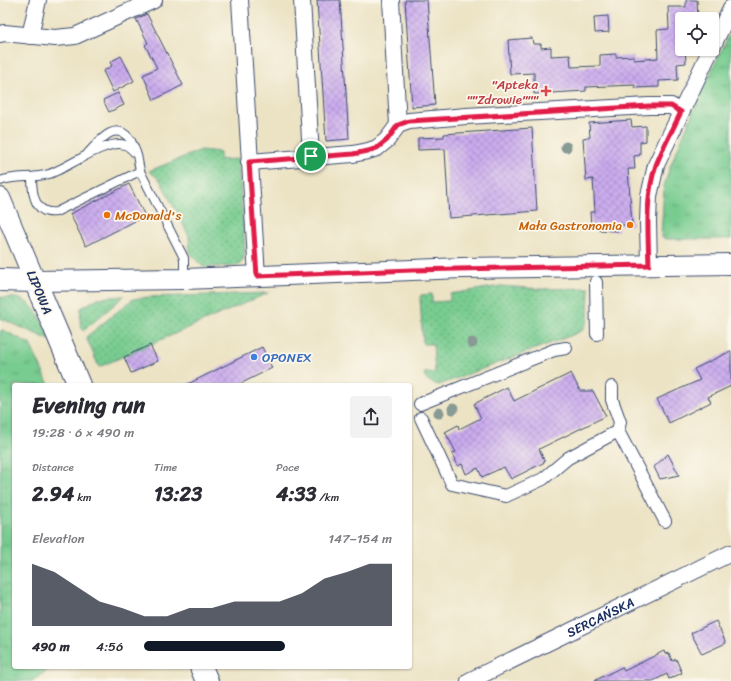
<!DOCTYPE html>
<meta charset="utf-8">
<style>
:root{--surface:#fff;--page:#f2f2f3;--text:#2b2b33;--muted:#7c7c81;--accent:#111827}
body{margin:0;font-family:Sriracha,sans-serif;background:var(--page);color:var(--text);height:100vh;display:flex;flex-direction:column;font-size:15px;white-space:nowrap}
*{box-sizing:border-box;margin:0}
p{font-size:13px;color:var(--muted)}
.icon{flex:none;width:22px;height:22px;fill:none;stroke:currentColor;stroke-width:2;stroke-linecap:round;stroke-linejoin:round}
.map{position:relative;flex:1;overflow:hidden}
.panel{position:absolute;left:12px;top:383px;width:400px;height:286px;display:flex;flex-direction:column;background:var(--surface);border-radius:4px;box-shadow:0 1px 3px #0004}
.panel>*{flex:none}
.buttons{position:absolute;left:675px;top:12px;display:grid;gap:8px}
.buttons a{display:grid;place-items:center;width:44px;height:44px;border-radius:4px;background:var(--surface);box-shadow:0 1px 3px #0004;font-size:20px}
.pin{position:absolute;display:grid;place-items:center;width:34px;height:34px;color:#fff;margin:-17px;border:2px solid #fff;border-radius:50%;box-shadow:0 1px 4px #0007}
.round{display:grid;place-items:center;flex:none;width:42px;height:42px;border-radius:4px;background:var(--page)}
.overview{display:flex;align-items:center;justify-content:space-between;height:68px;padding:0 20px}
h1{font-size:22px;font-weight:800;line-height:30px}
.metrics{display:grid;grid-template-columns:repeat(3,1fr);gap:6px;height:68px;padding:4px 20px}
.metrics div{display:grid;align-content:center}
.metrics b{font-size:20px;font-weight:800}
.metrics small{font-size:11px;font-weight:400}
.metrics p{font-size:11px}
.chart{height:112px;padding:8px 20px}
.chart p{display:flex;justify-content:space-between}
.chart svg{width:100%;height:72px;margin-top:4px;fill:var(--accent);opacity:.7}
ul{padding:0 20px;list-style:none;font-size:13px}
li{display:grid;grid-template-columns:64px 48px 1fr;align-items:center;height:30px}
li i{height:10px;border-radius:5px;background:var(--accent)}
.map>svg:first-child{display:block}
.grass{fill:url(#grass-dots);stroke:#4a7e77}
.park{fill:url(#park-tufts);stroke:#4a7e77}
.building{fill:url(#building-cross-hatch)}
.lines{fill:none;stroke-linecap:round;stroke-linejoin:round}
.service-casing{stroke:#3a4a6d;stroke-width:10}
.pedestrian-casing{stroke:#3a4a6d;stroke-width:14}
.minor-casing{stroke:#3a4a6d;stroke-width:18}
.tertiary-casing{stroke:#3a4a6d;stroke-width:22}
.secondary-casing{stroke:#3a4a6d;stroke-width:24}
.service{stroke:#fff;stroke-width:8}
.pedestrian{stroke:#fff;stroke-width:12}
.minor{stroke:#fff;stroke-width:16}
.tertiary{stroke:#fff;stroke-width:20}
.secondary{stroke:#fff;stroke-width:22}
.tree{fill:#889a94}
.route-casing{stroke:#fff;stroke-width:8}
.route{stroke:#e11d48;stroke-width:5}
.health-dot{fill:#e0444e;stroke:#fbf7ec;stroke-width:1.5}
.food-dot{fill:#e8710a;stroke:#fbf7ec;stroke-width:1.5}
.shop-dot{fill:#3f7fe0;stroke:#fbf7ec;stroke-width:1.5}
.labels{text-anchor:middle;stroke-width:3.5;stroke-linejoin:round;paint-order:stroke}
.health-label{font-size:13px;fill:#be3a42;stroke:#fbf7ec;text-anchor:end}
.food-label{font-size:13px;fill:#c56008;stroke:#fbf7ec;text-anchor:start}
.street-label{font-size:13px;fill:#1b2f5e;stroke:#fbf7ec}
.shop-label{font-size:13px;fill:#366cbe;stroke:#fbf7ec;text-anchor:start}
</style>
<div class="map">
<svg width="731" height="681" viewBox="0 0 731 681">
<defs>
<pattern id="grass-dots" width="8" height="8" patternUnits="userSpaceOnUse"><rect width="8" height="8" fill="#78cc90"/><path d="M2 2h.1M6 6h.1" fill="none" stroke="#62a679" stroke-width="1.8" stroke-linecap="round"/></pattern>
<pattern id="park-tufts" width="24" height="20" patternUnits="userSpaceOnUse"><rect width="24" height="20" fill="#78cc90"/><path d="M3 7l-1-3M5 7V3M7 7l1-3M15 17l-1-3M17 17v-4M19 17l1-3" fill="none" stroke="#62a679"/></pattern>
<pattern id="building-cross-hatch" width="8" height="8" patternUnits="userSpaceOnUse"><rect width="8" height="8" fill="#cbacee"/><path d="M0 0l8 8M0 8l8-8" fill="none" stroke="#a48cc4"/></pattern>
</defs>
<rect width="100%" height="100%" fill="#fbf7ec"/>
<filter id="ink" filterUnits="userSpaceOnUse"><feTurbulence type="fractalNoise" baseFrequency=".025" numOctaves="2"/><feDisplacementMap in="SourceGraphic" scale="8" xChannelSelector="R" yChannelSelector="G"/><feConvolveMatrix kernelMatrix="1 2 1 2 8 2 1 2 1" color-interpolation-filters="sRGB"/></filter>
<filter id="wash" filterUnits="userSpaceOnUse"><feTurbulence type="fractalNoise" baseFrequency=".012" numOctaves="4" result="noise"/><feDisplacementMap in="SourceGraphic" scale="16" xChannelSelector="R" yChannelSelector="G"/><feGaussianBlur stdDeviation="0.9" result="paint"/><feColorMatrix in="noise" values="0 0 0 0 0 0 0 0 0 0 0 0 0 0 0 0 0 1.4 0 .05"/><feComposite in="paint" operator="in"/></filter>
<g filter="url(#wash)">
<rect width="100%" height="100%" fill="#ece3c4"/>
<g class="grass">
<path d="M 201,150 L 220,152 L 220,160 L 238,159 L 245,250 L 243,260 L 237,266 L 203,267 L 196,260 L 190,252 L 189,236 L 160,180 L 149,171 Z"/>
<path d="M 501,286 L 542,289 L 589,288 L 588,320 L 583,330 L 570,336 L 439,385 C 432,383 425,381 424,373 L 435,373 L 433,344 L 423,344 L 420,298 L 421,295 L 432,294 L 432,302 L 450,301 L 450,294 Z"/>
<path d="M 268,293 L 99,367 L 86,337 L 133,299 L 149,297 Z"/>
<path d="M 124,296 L 83,331 L 80,322 L 81,308 L 98,298 Z"/>
<path d="M 0,297 C 5,298 11,297 16,298 C 37,302 43,324 50,340 L 0,318 Z"/>
</g>
<g class="park">
<path d="M 731,31 L 731,239 L 666,239 L 661,237 L 664,186 L 670,167 L 703,88 Z"/>
<path d="M 3,330 L 30,344 L 49,385 L 14,385 L 14,667 L 52,667 L 32,681 L 0,681 L 0,331 Z"/>
</g>
<g id="blocks">
<g class="building">
<path d="M 317,0 L 340,0 L 349,139 L 326,141 Z"/>
<path d="M 405,0 L 427,0 L 435,105 L 412,107 Z"/>
<path d="M 686,0 L 697,0 L 698,19 L 682,19 L 682,49 L 685,49 L 686,63 L 677,64 L 678,80 L 659,81 L 659,87 L 635,88 L 635,85 L 586,87 L 586,91 L 534,94 L 534,73 L 510,74 L 508,40 L 532,38 L 533,44 L 541,44 L 541,48 L 551,47 L 551,56 L 570,55 L 571,67 L 600,66 L 600,55 L 616,54 L 616,57 L 634,56 L 634,60 L 658,58 L 657,30 L 669,29 L 668,7 L 686,7 Z"/>
<path d="M 147,14 L 183,85 L 154,100 L 143,75 L 157,68 L 145,45 L 148,43 L 136,19 Z"/>
<path d="M 608,16 L 609,32 L 595,33 L 594,17 Z"/>
<path d="M 121,56 L 134,81 L 113,92 L 103,71 L 112,66 L 110,62 Z"/>
<path d="M 118,93 L 124,105 L 109,112 L 103,100 Z"/>
<path d="M 631,120 L 632,127 L 646,126 L 646,141 L 640,142 L 640,155 L 634,156 L 635,169 L 628,169 L 632,225 L 618,225 L 618,231 L 599,230 L 598,226 L 591,227 L 590,212 L 595,212 L 593,179 L 586,180 L 583,138 L 590,137 L 589,123 Z"/>
<path d="M 532,128 L 537,211 L 449,218 L 445,149 L 418,150 L 418,138 L 444,137 L 444,134 Z"/>
<path d="M 129,184 L 145,216 L 86,246 L 70,214 Z"/>
<path d="M 150,345 L 158,361 L 131,373 L 124,357 Z"/>
<path d="M 262,347 L 272,368 L 238,385 L 186,385 Z"/>
<path d="M 731,351 L 731,386 L 708,397 L 711,402 L 669,423 L 657,399 L 700,380 L 694,369 Z"/>
<path d="M 571,373 L 580,391 L 593,391 L 606,416 L 539,449 L 545,462 L 511,479 L 504,467 L 482,477 L 478,468 L 466,474 L 462,464 L 458,466 L 452,454 L 456,452 L 445,432 L 458,425 L 459,429 L 481,418 L 474,404 L 507,387 L 514,401 Z"/>
<path d="M 668,454 L 679,475 L 660,479 L 654,467 Z"/>
<path d="M 716,621 L 726,643 L 702,654 L 691,633 Z"/>
<path d="M 664,651 L 665,654 L 669,653 L 672,661 L 676,659 L 682,673 L 669,679 L 667,674 L 653,681 L 594,681 L 622,667 L 624,671 Z"/>
</g>
</g>
</g>
<g filter="url(#ink)">
<use href="#blocks" fill-opacity="0" stroke="#3a4a6d" stroke-width="1"/>
<g class="lines">
<g class="service-casing">
<g id="service">
<path d="M 88,153 C 98,143 114,120 129,138 C 132,141 134,148 136,152"/>
<path d="M 140,171 L 184,258 L 184,279"/>
<path d="M 0,181 C 16,175 32,179 49,174 C 66,169 108,138 125,145 C 129,146 134,152 137,155 L 140,171 L 56,212 C 35,215 32,194 32,177"/>
</g>
</g>
<g class="pedestrian-casing">
<g id="pedestrian">
<path d="M 596,282 L 597,334"/>
<path d="M 612,387 L 612,400 L 620,422 L 618,431 L 665,521"/>
<path d="M 420,404 L 554,350 L 566,348"/>
<path d="M 421,418 L 452,484 L 506,496 L 543,479 L 568,458 L 618,431"/>
</g>
</g>
<g class="minor-casing">
<g id="minor">
<path d="M 240,0 L 257,276"/>
<path d="M 302,0 L 311,156"/>
<path d="M 391,0 L 398,125"/>
<path d="M 0,34 L 4,33 L 55,38 L 75,36 L 154,0"/>
<path d="M 30,36 L 38,0"/>
<path d="M 712,47 L 731,8"/>
<path d="M 249,162 L 353,154 L 368,151 L 377,148 L 387,140 L 398,125 L 409,121 L 466,116 L 649,106 L 671,106 L 681,112"/>
<path d="M 649,265 L 648,222 L 649,196 L 656,165 L 711,49"/>
<path id="s1" d="M 469,681 L 731,553"/>
</g>
</g>
<g class="tertiary-casing">
<path id="tertiary" d="M 0,198 L 35,281 L 184,279 L 462,268 L 731,264"/>
</g>
<g class="secondary-casing">
<g id="secondary">
<path d="M 0,280 L 35,281 L 79,385"/>
<path d="M 201,667 L 207,681"/>
</g>
</g>
<use href="#service" class="service"/>
<use href="#pedestrian" class="pedestrian"/>
<use href="#minor" class="minor"/>
<use href="#tertiary" class="tertiary"/>
<use href="#secondary" class="secondary"/>
</g>
<g class="tree">
<circle cx="566" cy="147" r="5.5"/>
<circle cx="472" cy="343" r="5.5"/>
<circle cx="453" cy="409" r="5.5"/>
<circle cx="439" cy="413" r="5.5"/>
</g>
</g>
<g class="lines" filter="url(#ink)">
<g class="route-casing">
<path id="route" d="M 649,106 L 671,106 L 681,112 C 673,129 663,147 656,165 C 645,196 648,232 649,265 L 412,270 L 257,276 L 249,162 L 353,154 L 368,151 L 377,148 L 387,140 L 398,125 L 409,121 Z"/>
</g>
<use href="#route" class="route"/>
</g>
<path class="health-dot" d="M544 85h4v4h4v4h-4v4h-4v-4h-4v-4h4z"/>
<g class="food-dot">
<circle cx="107" cy="215" r="4"/>
<circle cx="630" cy="225" r="4"/>
</g>
<circle class="shop-dot" cx="254" cy="357" r="4"/>
<g class="labels">
<g class="health-label">
<text x="538" y="89">"Apteka<tspan x="538" dy="15">""Zdrowie"""</tspan></text>
</g>
<g class="food-label">
<text x="115" y="220">McDonald's</text>
<text x="622" y="230" text-anchor="end">Mała Gastronomia</text>
</g>
<g class="street-label">
<text transform="translate(40 292) rotate(67)" y="5">LIPOWA</text>
<text dy="5" stroke="none"><textPath href="#s1" startOffset="146">SERCAŃSKA</textPath></text>
</g>
<g class="shop-label">
<text x="262" y="362">OPONEX</text>
</g>
</g>
</svg>
<div class="buttons">
<a><svg class="icon" aria-label="locate" viewBox="0 0 24 24"><circle cx="12" cy="12" r="6"/><path d="M12 2v4M12 18v4M2 12h4M18 12h4"/></svg></a>
</div>
<div class="pin" style="left:311px;top:156px;background:#1e9e55"><svg class="icon" aria-label="arrive" viewBox="0 0 24 24"><path d="M6 21V4h12l-3 4 3 4H6"/></svg></div>
<section class="panel">
<div class="overview"><div><h1>Evening run</h1><p>19:28 · 6 × 490 m</p></div><a class="round"><svg class="icon" aria-label="share" viewBox="0 0 24 24"><path d="M12 15V3M7 8l5-5 5 5M5 13v7h14v-7"/></svg></a></div>
<div class="metrics">
<div><p>Distance</p><b>2.94<small> km</small></b></div>
<div><p>Time</p><b>13:23</b></div>
<div><p>Pace</p><b>4:33<small> /km</small></b></div>
</div>
<div class="chart"><p><span>Elevation</span>147–154 m</p>
<svg viewBox="0 0 160 44" preserveAspectRatio="none"><path d="M0 44V6L10 11L20 20L30 29L40 33L50 38L60 38L70 33L80 33L90 29L100 29L110 29L120 24L130 15L140 11L150 6L160 6V44z"/></svg>
</div>
<ul>
<li><b>490 m</b>4:56<i style="width:57%"></i></li>
</ul>
</section>
</div>
